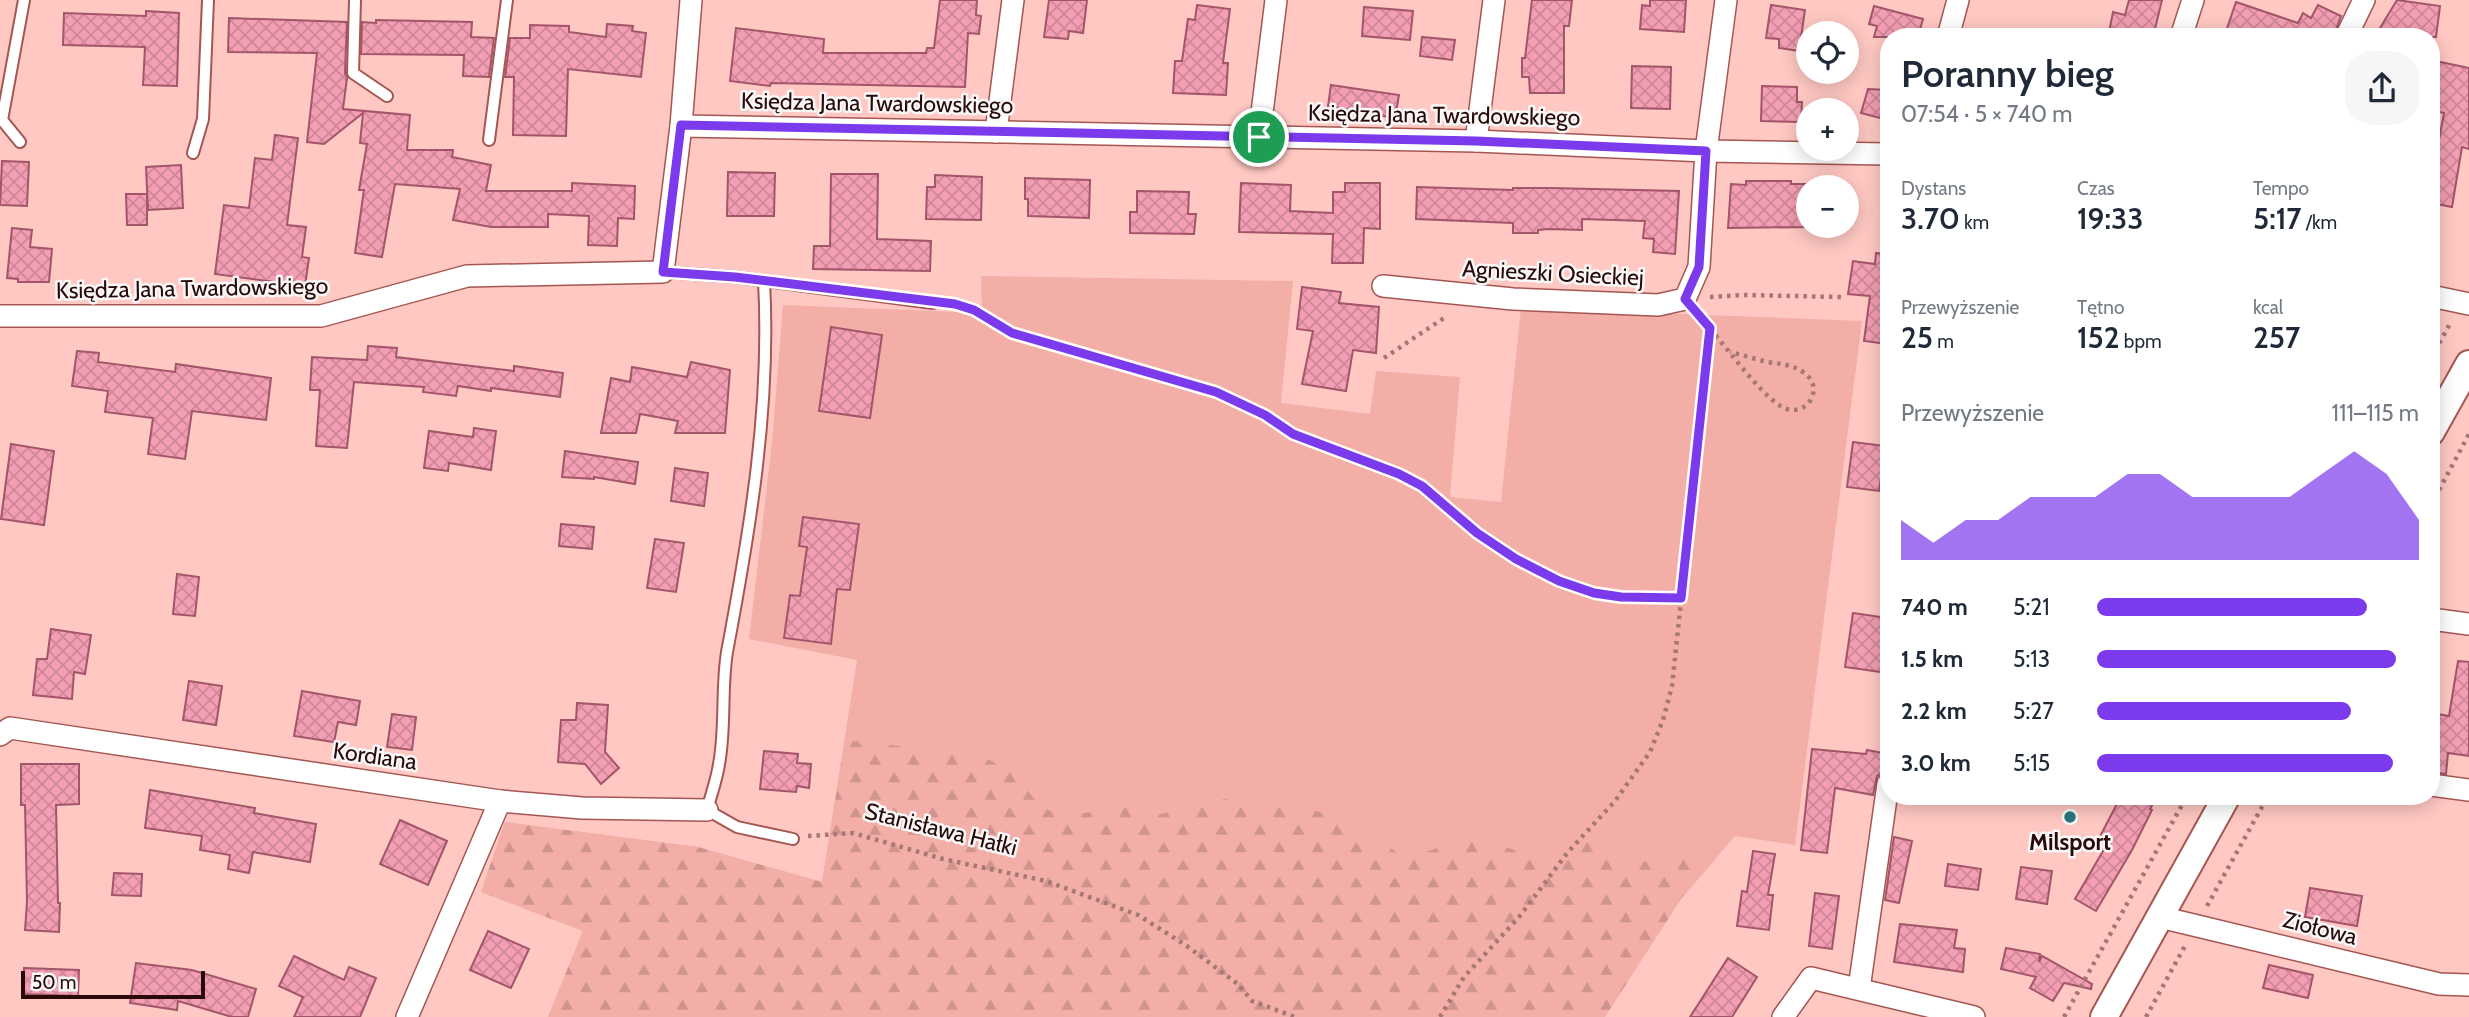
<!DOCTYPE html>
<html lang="pl">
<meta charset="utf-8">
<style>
:root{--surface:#fff;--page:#f6f6f7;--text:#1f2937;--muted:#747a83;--accent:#7c3aed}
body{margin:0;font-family:Cabin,sans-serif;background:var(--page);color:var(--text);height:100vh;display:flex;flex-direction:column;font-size:26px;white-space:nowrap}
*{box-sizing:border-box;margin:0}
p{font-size:23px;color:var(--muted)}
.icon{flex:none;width:38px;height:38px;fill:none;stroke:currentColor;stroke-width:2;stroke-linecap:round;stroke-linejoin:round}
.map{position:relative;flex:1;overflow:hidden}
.details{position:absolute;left:1880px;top:28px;width:560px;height:777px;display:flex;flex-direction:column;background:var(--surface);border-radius:28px;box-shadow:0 4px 18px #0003}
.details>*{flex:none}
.fabs{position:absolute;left:1796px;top:21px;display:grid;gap:14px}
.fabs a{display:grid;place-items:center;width:63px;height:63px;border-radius:50%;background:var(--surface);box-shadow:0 4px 18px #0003;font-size:35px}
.scale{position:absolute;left:21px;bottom:18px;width:184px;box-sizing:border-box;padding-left:7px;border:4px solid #290a09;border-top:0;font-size:19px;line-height:24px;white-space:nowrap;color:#290a09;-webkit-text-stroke:5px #f8f8f8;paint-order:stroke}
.pin{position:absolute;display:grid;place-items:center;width:60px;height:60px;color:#fff;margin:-30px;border:4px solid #fff;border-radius:50%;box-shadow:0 2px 7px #0007}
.round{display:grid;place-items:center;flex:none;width:74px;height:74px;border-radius:28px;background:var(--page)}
.head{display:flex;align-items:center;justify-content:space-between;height:119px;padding:0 21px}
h1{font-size:38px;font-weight:600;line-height:52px}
.figures{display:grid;grid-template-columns:repeat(3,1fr);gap:10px;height:119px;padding:7px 21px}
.figures div{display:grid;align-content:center}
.figures b{font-size:30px;font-weight:600}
.figures small{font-size:19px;font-weight:400}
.figures p{font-size:19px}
.chart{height:196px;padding:14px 21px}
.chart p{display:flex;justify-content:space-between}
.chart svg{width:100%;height:126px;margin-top:7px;fill:var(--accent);opacity:.7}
ul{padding:0 21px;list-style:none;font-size:23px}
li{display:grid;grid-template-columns:112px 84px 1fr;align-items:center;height:52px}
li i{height:18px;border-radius:9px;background:var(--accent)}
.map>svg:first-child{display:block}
.green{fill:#f3aea8}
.forest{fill:url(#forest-firs)}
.building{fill:url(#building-cross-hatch);stroke:#a35569;stroke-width:2}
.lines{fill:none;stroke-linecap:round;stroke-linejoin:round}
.service-casing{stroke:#a55651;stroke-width:14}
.minor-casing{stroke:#a55651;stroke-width:24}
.tertiary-casing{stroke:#a55651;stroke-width:30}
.path{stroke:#a57875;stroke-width:4.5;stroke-dasharray:3.5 5;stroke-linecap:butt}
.service{stroke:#fff;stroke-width:10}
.minor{stroke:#fff;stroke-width:21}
.tertiary{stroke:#fff;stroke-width:26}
.route-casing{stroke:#fff;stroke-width:14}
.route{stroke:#7c3aed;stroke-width:9}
.poi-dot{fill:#2c757d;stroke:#f8f8f8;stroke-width:2.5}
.labels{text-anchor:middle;stroke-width:5;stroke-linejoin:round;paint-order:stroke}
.street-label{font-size:23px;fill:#290a09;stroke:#f8f8f8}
.poi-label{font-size:23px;font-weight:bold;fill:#290a09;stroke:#f8f8f8}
</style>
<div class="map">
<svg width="2469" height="1017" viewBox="0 0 2469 1017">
<defs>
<pattern id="forest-firs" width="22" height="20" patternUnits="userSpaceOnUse" patternTransform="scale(1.75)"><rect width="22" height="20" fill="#f3aea8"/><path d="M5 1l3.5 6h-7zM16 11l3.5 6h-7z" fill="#d0948f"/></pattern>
<pattern id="building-cross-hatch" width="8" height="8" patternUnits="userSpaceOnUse" patternTransform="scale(1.75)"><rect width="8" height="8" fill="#f39eb2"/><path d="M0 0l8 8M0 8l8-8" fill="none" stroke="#d08798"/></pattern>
</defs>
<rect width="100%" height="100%" fill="#ffc8c3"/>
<path class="green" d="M 981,276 L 1293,281 L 1281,403 L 1370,414 L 1376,371 L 1460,377 L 1450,497 L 1501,502 L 1521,308 L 1862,321 L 1795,845 L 1735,836 L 1681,899 L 548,1017 L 583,931 L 481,892 L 505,822 L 698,847 L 822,882 L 857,660 L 749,639 L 772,442 L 783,305 L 982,313 Z"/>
<path class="forest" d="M 845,740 L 955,752 L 990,760 L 1021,780 L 1031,795 L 1044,808 L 1063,816 L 1126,807 L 1156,815 L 1229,798 L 1260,800 L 1341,816 L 1401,855 L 1421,854 L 1463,838 L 1485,840 L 1532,856 L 1549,856 L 1591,837 L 1640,861 L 1665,864 L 1691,858 L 1717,857 L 1681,899 L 1605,1017 L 548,1017 L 583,931 L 481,892 L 505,822 L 698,847 L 822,882 Z"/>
<g class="building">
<path d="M 940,0 L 977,0 L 976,15 L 981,16 L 979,34 L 968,33 L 965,87 L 771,83 L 770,86 L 730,81 L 736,28 L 824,39 L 823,53 L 926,53 L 927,48 L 934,48 Z"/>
<path d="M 1049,0 L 1087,0 L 1083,33 L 1069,31 L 1068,39 L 1044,37 Z"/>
<path d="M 1532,0 L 1572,0 L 1569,26 L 1564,26 L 1564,93 L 1530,93 L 1529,77 L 1522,77 L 1522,58 L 1525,58 Z"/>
<path d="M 1650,0 L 1686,0 L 1684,32 L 1640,29 L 1642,5 L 1650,6 Z"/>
<path d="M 2129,0 L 2162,0 L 2153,37 L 2108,37 L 2113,12 L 2125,15 Z"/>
<path d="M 2397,0 L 2440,6 L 2436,37 L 2397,37 L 2377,33 Z"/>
<path d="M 2236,2 L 2298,23 L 2303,13 L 2311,18 L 2318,5 L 2341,16 L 2333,37 L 2224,37 Z"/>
<path d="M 1197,5 L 1230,9 L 1223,63 L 1228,63 L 1226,95 L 1173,93 L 1175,61 L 1182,61 L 1188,19 L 1195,20 Z"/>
<path d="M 1771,5 L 1805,10 L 1799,51 L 1779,48 L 1779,39 L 1766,38 Z"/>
<path d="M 1874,6 L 1923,19 L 1918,37 L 1874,37 L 1877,26 L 1869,24 Z"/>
<path d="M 1364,7 L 1413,11 L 1410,40 L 1362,36 Z"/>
<path d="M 146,11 L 179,13 L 177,86 L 143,85 L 145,47 L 63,45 L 64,13 L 146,16 Z"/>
<path d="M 229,18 L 347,22 L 345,73 L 347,78 L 343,109 L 410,115 L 407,150 L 453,150 L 452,157 L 491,165 L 486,191 L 572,191 L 572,183 L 635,186 L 634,219 L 618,218 L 617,246 L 588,245 L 589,216 L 548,214 L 548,227 L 491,227 L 453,220 L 460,189 L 395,184 L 382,257 L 355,253 L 364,190 L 359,190 L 367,144 L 360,143 L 363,113 L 324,144 L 307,142 L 317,53 L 228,52 Z"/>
<path d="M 376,20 L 472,22 L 471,37 L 494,38 L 489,77 L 463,76 L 464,55 L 361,54 L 362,22 L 376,23 Z"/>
<path d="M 607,24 L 633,26 L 632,31 L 646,33 L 641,77 L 568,69 L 566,136 L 513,135 L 514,77 L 505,77 L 510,38 L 530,38 L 530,25 L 569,26 L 569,32 L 606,37 Z"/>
<path d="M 1422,37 L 1455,40 L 1452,60 L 1420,56 Z"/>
<path d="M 2431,60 L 2469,68 L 2469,149 L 2462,147 L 2452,207 L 2431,203 L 2431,149 L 2437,150 L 2444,113 L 2431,110 Z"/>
<path d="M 1632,66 L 1671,67 L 1670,109 L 1631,108 Z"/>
<path d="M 1331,85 L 1399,95 L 1395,118 L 1328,106 Z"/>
<path d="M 1762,86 L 1797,87 L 1797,102 L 1802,102 L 1801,122 L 1761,121 Z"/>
<path d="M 1868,89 L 1888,90 L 1888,120 L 1861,113 Z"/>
<path d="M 275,135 L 298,138 L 287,225 L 306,227 L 302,257 L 309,258 L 305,286 L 215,274 L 224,205 L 249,208 L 255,158 L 272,160 Z"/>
<path d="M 2,161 L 29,162 L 27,206 L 0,205 Z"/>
<path d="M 181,165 L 183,208 L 148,210 L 146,167 Z"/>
<path d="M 728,172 L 775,173 L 774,216 L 727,216 Z"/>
<path d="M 831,174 L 878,174 L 877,239 L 931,241 L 930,271 L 813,269 L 814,246 L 830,246 Z"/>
<path d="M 935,175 L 982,177 L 981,220 L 926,219 L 927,187 L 935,187 Z"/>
<path d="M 1025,178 L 1090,180 L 1089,218 L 1028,216 L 1028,199 L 1025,199 Z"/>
<path d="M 1746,181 L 1791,181 L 1791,184 L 1808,184 L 1808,227 L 1728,228 L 1731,184 L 1746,185 Z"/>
<path d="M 1241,183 L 1291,185 L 1290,211 L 1333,213 L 1333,192 L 1345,192 L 1345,183 L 1380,183 L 1380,229 L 1364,228 L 1363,263 L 1332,263 L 1333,234 L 1239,232 Z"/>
<path d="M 1417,187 L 1513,190 L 1513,188 L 1550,188 L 1679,191 L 1675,254 L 1653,252 L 1654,239 L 1643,238 L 1645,221 L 1582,219 L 1582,230 L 1549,229 L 1538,230 L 1538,233 L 1513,233 L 1513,223 L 1416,219 Z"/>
<path d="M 1137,191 L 1189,192 L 1188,214 L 1196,214 L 1194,234 L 1130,233 L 1130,212 L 1137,212 Z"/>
<path d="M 126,194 L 147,194 L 147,225 L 127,225 Z"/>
<path d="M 12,228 L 32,230 L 30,247 L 52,249 L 49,282 L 18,282 L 18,279 L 7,278 Z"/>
<path d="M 1876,253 L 1888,254 L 1888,344 L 1864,341 L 1870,296 L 1848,294 L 1853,261 L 1875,264 Z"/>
<path d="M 1302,287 L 1341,292 L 1339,303 L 1379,307 L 1376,353 L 1353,350 L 1346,391 L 1302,384 L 1313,331 L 1297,329 Z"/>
<path d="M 831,327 L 882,335 L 870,418 L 819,411 Z"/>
<path d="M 368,346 L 397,348 L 396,357 L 514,371 L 514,366 L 563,373 L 560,397 L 491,388 L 491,391 L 458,386 L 456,396 L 423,392 L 424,387 L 354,382 L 347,448 L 316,446 L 320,390 L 310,390 L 312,357 L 367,360 Z"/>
<path d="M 77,351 L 99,353 L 98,362 L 175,372 L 176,364 L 271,378 L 266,420 L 192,411 L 185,459 L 148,454 L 153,418 L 105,412 L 108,391 L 72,386 Z"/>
<path d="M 691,362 L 730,370 L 725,433 L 675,433 L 678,421 L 640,414 L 636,433 L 601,433 L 611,378 L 630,382 L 632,367 L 687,377 Z"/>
<path d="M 474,428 L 496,431 L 491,470 L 449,463 L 448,471 L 424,468 L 429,431 L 473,437 Z"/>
<path d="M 1853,442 L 1886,446 L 1879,491 L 1847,487 Z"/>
<path d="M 11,444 L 54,451 L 44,525 L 1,519 Z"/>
<path d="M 565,451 L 638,462 L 635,484 L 594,477 L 594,479 L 562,477 Z"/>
<path d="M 675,468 L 708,473 L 704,506 L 671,501 Z"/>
<path d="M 803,517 L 859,524 L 850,590 L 837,589 L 831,644 L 784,638 L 790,595 L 800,596 L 807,547 L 799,546 Z"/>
<path d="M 561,524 L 594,527 L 592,549 L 559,546 Z"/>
<path d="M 655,539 L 684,543 L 676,592 L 647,588 Z"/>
<path d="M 177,574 L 199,577 L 195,616 L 173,614 Z"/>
<path d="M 1853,613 L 1888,618 L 1881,672 L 1845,667 Z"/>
<path d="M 51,629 L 91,635 L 85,674 L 74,672 L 72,699 L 33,695 L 37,659 L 47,659 Z"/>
<path d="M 2458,661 L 2469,662 L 2469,756 L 2448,753 L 2446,774 L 2431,772 L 2431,713 L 2449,716 Z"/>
<path d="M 189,681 L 222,686 L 216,725 L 183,720 Z"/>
<path d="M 302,691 L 360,701 L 356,725 L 338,722 L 334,742 L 294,736 Z"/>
<path d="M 577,703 L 608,705 L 605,752 L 619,768 L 601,784 L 585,764 L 558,762 L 561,720 L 576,720 Z"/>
<path d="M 392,714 L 416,717 L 412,750 L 387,747 Z"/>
<path d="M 1812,749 L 1866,754 L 1867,750 L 1888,754 L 1886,771 L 1877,776 L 1873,795 L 1835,788 L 1827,853 L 1801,850 Z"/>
<path d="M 764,751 L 798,754 L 797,763 L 811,764 L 809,788 L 797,786 L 796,792 L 760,789 Z"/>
<path d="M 21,764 L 79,764 L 79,804 L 56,805 L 58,903 L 60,903 L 59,932 L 25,930 L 27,902 L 25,805 L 21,805 Z"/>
<path d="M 150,790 L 255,808 L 254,813 L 316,824 L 310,862 L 253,852 L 249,873 L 228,869 L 230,855 L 200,850 L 202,836 L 145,828 Z"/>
<path d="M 2121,796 L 2157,796 L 2150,809 L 2152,810 L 2132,850 L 2096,911 L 2075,899 L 2103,851 L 2094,848 Z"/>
<path d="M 400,820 L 447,841 L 428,885 L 380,864 Z"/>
<path d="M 1894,837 L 1912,841 L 1899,903 L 1885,900 Z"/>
<path d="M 1753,851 L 1775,854 L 1768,895 L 1773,895 L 1769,930 L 1737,926 L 1742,891 L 1747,892 Z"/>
<path d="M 1948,864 L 1981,869 L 1978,890 L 1945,886 Z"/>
<path d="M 2021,867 L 2052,871 L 2047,904 L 2016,899 Z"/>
<path d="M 114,873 L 142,874 L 141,896 L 112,895 Z"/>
<path d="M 2310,888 L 2362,896 L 2357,926 L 2305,917 Z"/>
<path d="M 1815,893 L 1839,896 L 1832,949 L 1809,946 Z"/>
<path d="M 1900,924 L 1957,930 L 1954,948 L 1965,949 L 1963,972 L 1894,962 Z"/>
<path d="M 488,931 L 529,949 L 511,988 L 470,970 Z"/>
<path d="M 2006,948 L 2040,954 L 2039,962 L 2042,956 L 2092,984 L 2091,989 L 2064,983 L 2053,1001 L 2030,988 L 2036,977 L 2001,969 Z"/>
<path d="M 294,956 L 344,980 L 349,967 L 376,978 L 360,1017 L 294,1017 L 303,997 L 279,986 Z"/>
<path d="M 1728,958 L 1757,977 L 1732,1017 L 1690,1017 Z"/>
<path d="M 136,963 L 192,970 L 256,989 L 248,1017 L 232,1017 L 178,1001 L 177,1010 L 130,1003 Z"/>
<path d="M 2269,965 L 2313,975 L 2308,998 L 2263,988 Z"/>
<path d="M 24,968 L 79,970 L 78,996 L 23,994 Z"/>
</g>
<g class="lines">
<g class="service-casing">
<g id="service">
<path d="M 355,0 L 353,73 L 387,96"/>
<path d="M 489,140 L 507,0"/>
<path d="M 20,142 L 2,120 L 24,0"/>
<path d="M 193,153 L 203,119 L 208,0"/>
<path d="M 663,272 L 735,277 L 933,303"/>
<path d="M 764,281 C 771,406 750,530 727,652 C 721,689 726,727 719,764 C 717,779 711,795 707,810 L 737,827 L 793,839"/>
</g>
</g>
<g class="minor-casing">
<g id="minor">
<path d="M 1948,37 L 1958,0"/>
<path d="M 2181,37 L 2193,0"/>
<path d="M 2346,37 L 2364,0"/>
<path d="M 681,126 L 691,0"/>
<path d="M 996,132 L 1013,0"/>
<path d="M 1259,137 L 1276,0"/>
<path d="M 1476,141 L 1494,0"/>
<path d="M 1383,286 L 1513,299 L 1658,305 L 1685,299 L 1699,267 L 1706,151 L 1726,0"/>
<path d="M 2431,296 L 2469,304"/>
<path d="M 0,316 L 321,316 L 467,276 L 663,272 L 681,126 L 1476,141 L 1706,151 L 1888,154"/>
<path d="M 2431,619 L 2469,624"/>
<path d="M 0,735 L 10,728 L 500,801 L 407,1017"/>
<path d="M 2431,785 L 2469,790"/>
<path d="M 500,801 L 582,808 L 707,810"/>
<path d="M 2160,917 L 2439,984 L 2469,985"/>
<path d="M 1859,989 L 1888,784"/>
<path d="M 1783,1017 L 1811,978 L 1974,1017"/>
</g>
</g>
<g class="tertiary-casing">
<g id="tertiary">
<path d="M 2431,432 L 2469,364"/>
<path d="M 2104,1017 L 2227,796"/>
</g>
</g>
<g class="path">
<path d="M 1710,297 L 1744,295 L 1842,297"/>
<path d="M 948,304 L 974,310 L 1012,333 L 1216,392 L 1264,415 L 1293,434 L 1399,474 L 1422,486 L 1477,533 L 1516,559 L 1559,581 L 1594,593 L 1621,597 L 1681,598"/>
<path d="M 1710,329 C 1729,350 1757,390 1779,405 C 1804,423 1828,388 1803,372 C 1791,364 1780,364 1767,362 C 1755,359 1742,355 1730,352"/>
<path d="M 1384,358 L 1447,316"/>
<path d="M 2431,358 L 2451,322"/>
<path d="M 2431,505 L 2469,434"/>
<path d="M 808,836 L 853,833 L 943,859 L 1046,881 L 1138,915 L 1187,946 L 1239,985 L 1252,1001 L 1295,1017"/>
<path d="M 2207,906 L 2268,796"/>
<path d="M 1440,1017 L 1464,977 L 1519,917 L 1568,852 L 1615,801 L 1650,752 L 1663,720 L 1672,686 L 1710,328 L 1699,315"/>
<path d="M 2064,1017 L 2187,796"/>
<path d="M 2146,1017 L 2186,944"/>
</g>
<use href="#service" class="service"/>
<use href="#minor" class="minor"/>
<use href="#tertiary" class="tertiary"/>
</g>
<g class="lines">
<g class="route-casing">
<path id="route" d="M 681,125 L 1476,141 L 1706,151 L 1699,267 L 1685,299 L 1710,328 L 1681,598 L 1621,597 L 1594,593 L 1559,581 L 1516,559 L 1477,533 L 1422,486 L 1399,474 L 1293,434 L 1265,415 L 1216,392 L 1012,333 L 974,310 L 955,304 L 735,277 L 663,272 Z"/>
</g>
<use href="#route" class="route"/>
</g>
<circle class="poi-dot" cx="2070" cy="817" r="7"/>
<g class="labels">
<g class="street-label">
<text transform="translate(877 103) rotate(1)" y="8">Księdza Jana Twardowskiego</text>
<text transform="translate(1444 115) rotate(1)" y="8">Księdza Jana Twardowskiego</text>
<text transform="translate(1553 273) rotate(3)" y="8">Agnieszki Osieckiej</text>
<text transform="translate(192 288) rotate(-1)" y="8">Księdza Jana Twardowskiego</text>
<text transform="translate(375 756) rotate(8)" y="8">Kordiana</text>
<text transform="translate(941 829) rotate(14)" y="8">Stanisława Hałki</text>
<text transform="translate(2320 928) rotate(14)" y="8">Ziołowa</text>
</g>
<g class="poi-label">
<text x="2070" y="850">Milsport</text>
</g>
</g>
</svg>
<div class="fabs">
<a><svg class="icon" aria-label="locate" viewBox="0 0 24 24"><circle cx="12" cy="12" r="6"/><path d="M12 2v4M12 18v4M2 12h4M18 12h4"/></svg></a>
<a>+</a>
<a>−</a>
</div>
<div class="scale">50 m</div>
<div class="pin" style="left:1259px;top:137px;background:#1e9e55"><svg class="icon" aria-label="arrive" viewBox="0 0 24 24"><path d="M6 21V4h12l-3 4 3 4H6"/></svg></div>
<section class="details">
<div class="head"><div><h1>Poranny bieg</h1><p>07:54 · 5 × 740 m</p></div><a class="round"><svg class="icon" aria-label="share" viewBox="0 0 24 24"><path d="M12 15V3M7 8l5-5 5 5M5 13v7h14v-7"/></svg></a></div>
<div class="figures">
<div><p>Dystans</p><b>3.70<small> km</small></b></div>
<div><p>Czas</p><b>19:33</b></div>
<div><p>Tempo</p><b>5:17<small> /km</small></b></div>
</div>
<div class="figures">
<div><p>Przewyższenie</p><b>25<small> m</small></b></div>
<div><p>Tętno</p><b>152<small> bpm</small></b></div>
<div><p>kcal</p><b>257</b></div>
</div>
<div class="chart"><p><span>Przewyższenie</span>111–115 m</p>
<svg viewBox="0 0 160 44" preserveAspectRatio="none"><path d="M0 44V30L10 38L20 30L30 30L40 22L50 22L60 22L70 14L80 14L90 22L100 22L110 22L120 22L130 14L140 6L150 14L160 30V44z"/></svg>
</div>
<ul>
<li><b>740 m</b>5:21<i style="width:84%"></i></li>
<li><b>1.5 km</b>5:13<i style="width:93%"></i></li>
<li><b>2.2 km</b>5:27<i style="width:79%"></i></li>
<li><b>3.0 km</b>5:15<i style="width:92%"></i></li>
</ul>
</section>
</div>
